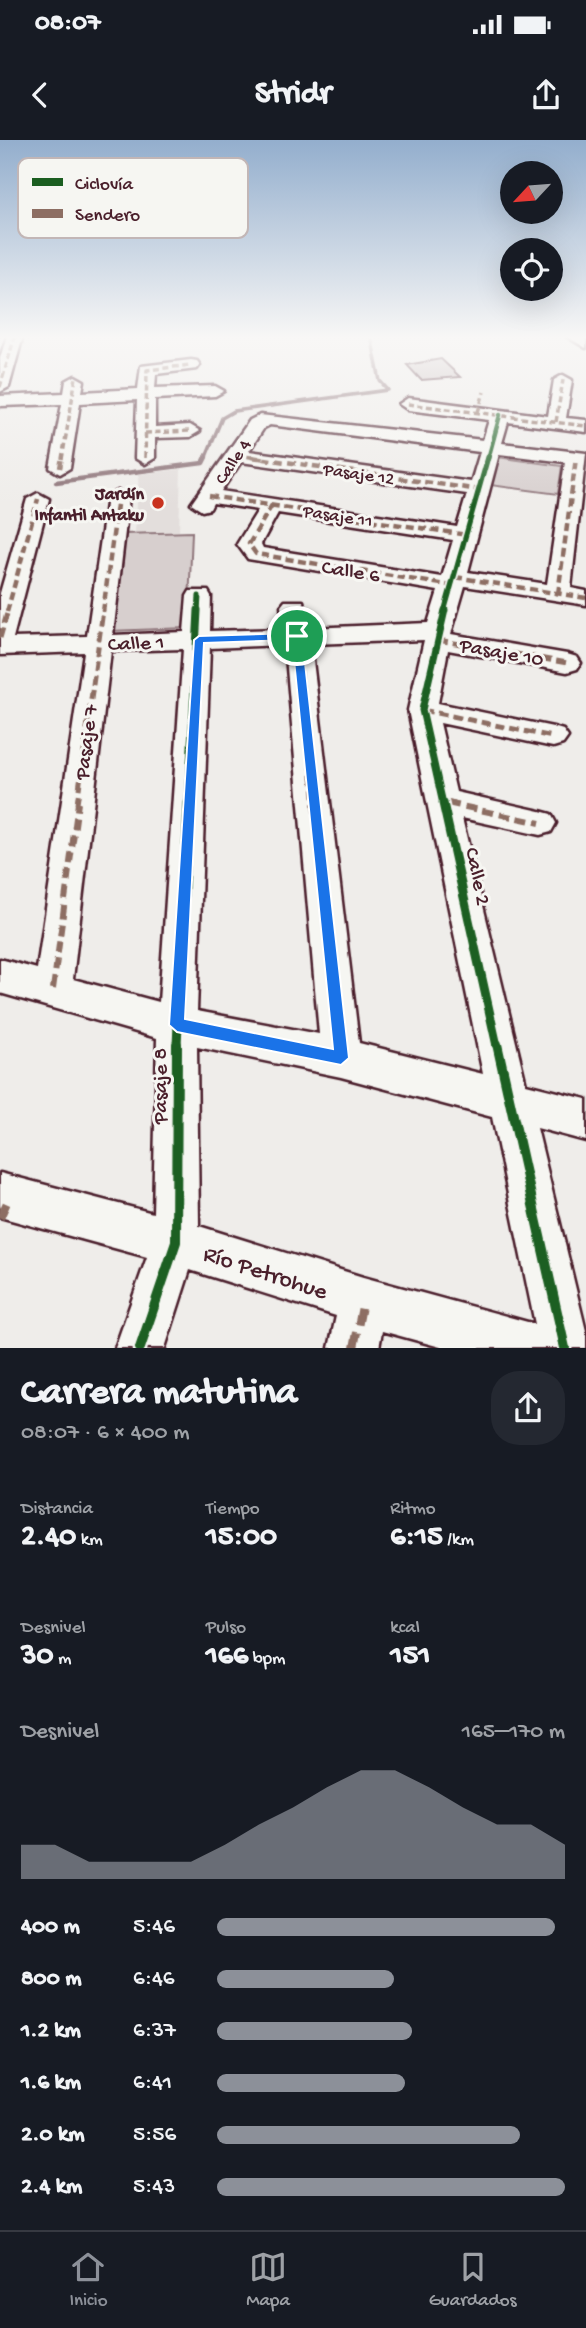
<!DOCTYPE html>
<html lang="es">
<meta charset="utf-8">
<style>
:root{--surface:#171b24;--page:#242831;--text:#f1f3f6;--muted:#9ea1a6;--line:#363941;--accent:#8c9099}
body{margin:0;font-family:"Gochi Hand",sans-serif;background:var(--page);color:var(--text);height:100vh;display:flex;flex-direction:column;font-size:26px;white-space:nowrap}
*{box-sizing:border-box;margin:0}
p{font-size:23px;color:var(--muted)}
.icon{flex:none;width:38px;height:38px;fill:none;stroke:currentColor;stroke-width:2;stroke-linecap:round;stroke-linejoin:round}
.map{position:relative;height:1208px;overflow:hidden}
.side{display:flex;flex-direction:column;background:var(--surface);flex:1}
.side>*{flex:none}
.needle{width:46px;rotate:244deg}
.tools{position:absolute;left:500px;top:21px;display:grid;gap:14px}
.tools a{display:grid;place-items:center;width:63px;height:63px;border-radius:50%;background:var(--surface);box-shadow:0 7px 28px #0002;font-size:35px}
.pin{position:absolute;display:grid;place-items:center;width:60px;height:60px;color:#fff;margin:-30px;border:4px solid #fff;border-radius:50%;box-shadow:0 2px 7px #0007}
.round{display:grid;place-items:center;flex:none;width:74px;height:74px;border-radius:28px;background:var(--page)}
.summary{display:flex;align-items:center;justify-content:space-between;height:119px;padding:0 21px}
h1{font-size:38px;font-weight:700;line-height:52px}
.stats{display:grid;grid-template-columns:repeat(3,1fr);gap:10px;height:119px;padding:7px 21px}
.stats div{display:grid;align-content:center}
.stats b{font-size:30px;font-weight:700}
.stats small{font-size:19px;font-weight:400}
.stats p{font-size:19px}
.chart{height:196px;padding:14px 21px}
.chart p{display:flex;justify-content:space-between}
.chart svg{width:100%;height:126px;margin-top:7px;fill:var(--accent);opacity:.7}
ul{padding:0 21px;list-style:none;font-size:23px}
li{display:grid;grid-template-columns:112px 84px 1fr;align-items:center;height:52px}
li i{height:18px;border-radius:9px;background:var(--accent)}
.status{display:flex;justify-content:space-between;align-items:center;height:49px;padding:0 35px;background:var(--surface);direction:ltr}
.status svg{height:19px;fill:currentColor}
header{display:flex;justify-content:space-between;align-items:center;height:91px;padding:0 21px;background:var(--surface);font-size:32px;font-weight:700}
.tab-bar{display:flex;justify-content:space-around;align-items:center;height:98px;border-top:2px solid var(--line);background:var(--surface);font-size:19px;color:var(--muted)}
.tab-bar a{display:grid;justify-items:center;gap:4px}
.tab-bar .on{color:var(--accent)}
.map>svg:first-child{display:block}
.built{fill:#e3dedc}
.green{fill:#d7cfce;stroke:#90777c;stroke-width:2}
.lines{fill:none;stroke-linecap:round;stroke-linejoin:round}
.stream-far1{stroke:#8a6f74;stroke-width:3.5}
.stream{stroke:#8a6f74;stroke-width:4.5}
.building{fill:#c6babb;stroke:#4a1f2b;stroke-width:2}
.minor-casing{stroke:#4a1f2b;stroke-width:5}
.minor{fill:#f6f6f2;fill-rule:evenodd}
.quiet-far4{stroke:#8d6e63;stroke-width:3.5;stroke-dasharray:6 3.5;stroke-linecap:butt}
.quiet-far3{stroke:#8d6e63;stroke-width:4.5;stroke-dasharray:8 4.5;stroke-linecap:butt}
.quiet-far2{stroke:#8d6e63;stroke-width:5;stroke-dasharray:10 5;stroke-linecap:butt}
.quiet-far1{stroke:#8d6e63;stroke-width:6;stroke-dasharray:12 6;stroke-linecap:butt}
.quiet{stroke:#8d6e63;stroke-width:8;stroke-dasharray:16 8;stroke-linecap:butt}
.cycleway-far4-casing{stroke:#f6f6f2;stroke-width:7}
.cycleway-far3-casing{stroke:#f6f6f2;stroke-width:9}
.cycleway-far2-casing{stroke:#f6f6f2;stroke-width:11}
.cycleway-far1-casing{stroke:#f6f6f2;stroke-width:13}
.cycleway-casing{stroke:#f6f6f2;stroke-width:15}
.cycleway-far4{stroke:#1b5e20;stroke-width:4.5}
.cycleway-far3{stroke:#1b5e20;stroke-width:5}
.cycleway-far2{stroke:#1b5e20;stroke-width:7}
.cycleway-far1{stroke:#1b5e20;stroke-width:9}
.cycleway{stroke:#1b5e20;stroke-width:10}
.route{fill:#1a73e8;stroke:#fff;stroke-width:2;fill-rule:evenodd}
.poi-dot{fill:#c8321e;stroke:#f6f6f2;stroke-width:2.5}
.labels{text-anchor:middle;stroke-width:6;stroke-linejoin:round;paint-order:stroke}
.far-street-label{font-size:18px;fill:#4a1f2b;stroke:#f6f6f2}
.far-poi-label{font-size:18px;font-weight:bold;fill:#4a1f2b;stroke:#f6f6f2;text-anchor:end}
.street-label{font-size:21px;fill:#4a1f2b;stroke:#f6f6f2}
.near-street-label{font-size:24px;fill:#4a1f2b;stroke:#f6f6f2}
.key{fill:#f6f6f2;stroke:#c2b6b6;stroke-width:2}
.key-label{font-size:19px;fill:#4a1f2b}
</style>
<div class="status"><b>08:07</b><svg viewBox="0 0 49 12"><path d="M0 12V9h3v3zM5 12V6h3v6zM10 12V3h3v9zM15 12V0h3v12zM26 1h20v11H26zM47 4h2v5h-2z"/></svg></div>
<header><svg class="icon" aria-label="back" viewBox="0 0 24 24"><path d="M15 5l-7 7 7 7"/></svg>Stridr<svg class="icon" aria-label="share" viewBox="0 0 24 24"><path d="M12 15V3M7 8l5-5 5 5M5 13v7h14v-7"/></svg></header>
<div class="map">
<svg width="586" height="1208" viewBox="0 0 586 1208">
<rect width="100%" height="100%" fill="#efedea"/>
<filter id="ink" filterUnits="userSpaceOnUse"><feTurbulence type="fractalNoise" baseFrequency=".0143" numOctaves="2"/><feDisplacementMap in="SourceGraphic" scale="14" xChannelSelector="R" yChannelSelector="G"/><feConvolveMatrix kernelMatrix="1 2 1 2 8 2 1 2 1" color-interpolation-filters="sRGB"/></filter>
<g filter="url(#ink)">
<path class="built" d="M 181,329 L 179,391 L 135,393 L 139,334 Z"/>
<g class="green">
<path d="M 497,317 L 562,326 L 558,354 L 490,345 Z"/>
<path d="M 192,392 L 188,488 L 109,491 L 123,394 Z"/>
</g>
<g class="lines">
<path class="stream-far1" d="M 205,319 L 222,278 L 234,271 L 388,250 L 380,241 L 371,196"/>
<path class="stream" d="M 56,342 L 203,323 L 206,317"/>
</g>
<path class="building" d="M 441,219 L 460,237 L 421,240 L 407,225 Z"/>
<g class="lines">
<g class="minor-casing">
<g id="minor">
<path d="M 7,196 L 23,196 L 9,247 L 0,252 L 0,218 Z"/>
<path d="M 566,196 L 586,196 L 586,208 Z"/>
<path d="M 191,220 L 197,221 L 200,225 L 197,229 L 156,234 L 155,248 L 215,246 L 224,251 L 215,256 L 155,259 L 155,287 L 190,285 L 200,291 L 190,297 L 155,298 L 155,318 L 145,324 L 135,318 L 137,260 L 80,263 L 70,328 L 60,334 L 50,328 L 62,264 L 0,266 L 0,256 L 64,253 L 66,241 L 75,236 L 84,241 L 82,252 L 138,249 L 141,226 Z"/>
<path d="M 563,235 L 572,240 L 566,278 L 586,280 L 586,292 L 508,282 L 502,303 L 586,313 L 571,448 L 586,451 L 586,465 L 465,446 L 451,494 L 567,514 L 577,517 L 581,523 L 577,529 L 567,532 L 448,510 L 438,563 L 553,587 L 563,590 L 568,597 L 563,604 L 553,607 L 440,583 L 456,652 L 540,671 L 551,674 L 556,683 L 551,692 L 540,695 L 462,678 L 526,944 L 586,959 L 586,1001 L 537,988 L 586,1191 L 586,1208 L 444,1208 L 382,1191 L 379,1208 L 329,1208 L 336,1176 L 190,1130 L 165,1208 L 115,1208 L 147,1117 L 0,1077 L 0,1033 L 153,1073 L 157,898 L 0,853 L 0,819 L 37,829 L 84,512 L 0,515 L 0,453 L 27,359 L 38,353 L 49,359 L 13,498 L 87,496 L 107,357 L 118,351 L 129,357 L 113,495 L 184,492 L 187,456 L 190,451 L 208,451 L 211,456 L 210,491 L 283,489 L 281,466 L 285,461 L 303,461 L 309,488 L 428,483 L 438,451 L 248,419 L 237,404 L 258,370 L 213,363 L 210,369 L 202,371 L 191,364 L 250,280 L 260,275 L 483,300 L 489,280 L 408,270 L 399,264 L 408,258 L 548,276 L 554,240 ZM 270,285 L 480,312 L 471,342 L 249,311 L 264,288 ZM 499,314 L 565,322 L 547,444 L 468,432 ZM 241,322 L 467,354 L 457,387 L 221,351 ZM 278,373 L 453,400 L 442,437 L 263,408 L 261,404 ZM 424,500 L 408,570 L 483,934 L 359,903 L 311,504 ZM 285,505 L 319,894 L 197,871 L 210,508 ZM 183,509 L 159,862 L 73,839 L 111,511 ZM 197,907 L 341,937 L 492,977 L 535,1184 L 363,1137 L 199,1086 Z"/>
</g>
</g>
<use href="#minor" class="minor"/>
<g class="quiet-far4">
<path d="M 0,247 L 15,196"/>
<path d="M 408,264 L 586,286"/>
<path d="M 478,272 L 484,252"/>
<path d="M 556,282 L 563,240"/>
<path d="M 145,293 L 190,291"/>
<path d="M 238,315 L 263,319"/>
<path d="M 145,318 L 147,230 L 191,225"/>
<path d="M 62,319 L 76,237"/>
</g>
<g class="quiet-far3">
<path d="M 251,317 L 480,350"/>
<path d="M 60,328 L 62,317"/>
<path d="M 209,356 L 467,395"/>
<path d="M 272,365 L 249,404 L 256,414 L 453,446"/>
<path d="M 455,437 L 586,458"/>
<path d="M 558,454 L 576,318"/>
<path d="M 294,466 L 295,472"/>
<path d="M 7,472 L 38,359"/>
<path d="M 103,472 L 118,357"/>
</g>
<g class="quiet-far2">
<path d="M 294,470 L 315,664"/>
<path d="M 0,498 L 8,470"/>
<path d="M 438,500 L 567,523"/>
<path d="M 422,570 L 553,597"/>
<path d="M 445,662 L 455,664"/>
<path d="M 77,664 L 103,470"/>
</g>
<g class="quiet-far1">
<path d="M 314,663 L 340,906"/>
<path d="M 447,663 L 540,683"/>
<path d="M 53,849 L 78,663"/>
</g>
<g class="quiet">
<path d="M 340,904 L 341,918"/>
<path d="M 0,1078 L 9,1058"/>
<path d="M 354,1208 L 363,1161"/>
</g>
<g class="cycleway-far4-casing">
<path id="cycleway-far4" d="M 488,319 L 500,275"/>
</g>
<g class="cycleway-far3-casing">
<g id="cycleway-far3">
<path d="M 198,472 L 199,456"/>
<path d="M 444,472 L 488,317"/>
</g>
</g>
<g class="cycleway-far2-casing">
<g id="cycleway-far2">
<path d="M 188,664 L 198,470"/>
<path d="M 443,664 L 422,570 L 445,470"/>
</g>
</g>
<g class="cycleway-far1-casing">
<g id="cycleway-far1">
<path d="M 443,663 L 497,906"/>
<path d="M 177,906 L 188,663"/>
</g>
</g>
<g class="cycleway-casing">
<g id="cycleway">
<path d="M 497,904 L 565,1208"/>
<path d="M 140,1208 L 176,1102 L 177,904"/>
</g>
</g>
<use href="#cycleway-far4" class="cycleway-far4"/>
<use href="#cycleway-far3" class="cycleway-far3"/>
<use href="#cycleway-far2" class="cycleway-far2"/>
<use href="#cycleway-far1" class="cycleway-far1"/>
<use href="#cycleway" class="cycleway"/>
</g>
</g>
<linearGradient id="sky" x2="0" y2="1"><stop stop-color="#93aecd"/><stop offset="0.54" stop-color="#f8f7f6"/><stop offset="1" stop-color="#f8f7f6" stop-opacity="0"/></linearGradient>
<rect width="586" height="365" fill="url(#sky)"/>
<path class="route" d="M 297,493 L 302,496 L 349,918 L 341,925 L 177,892 L 169,885 L 194,500 L 199,496 ZM 292,500 L 333,909 L 185,879 L 204,503 Z"/>
<circle class="poi-dot" cx="158" cy="363" r="7"/>
<g class="labels">
<g class="far-street-label">
<text transform="translate(232 321) rotate(-56)" y="6">Calle 4</text>
<text transform="translate(359 333) rotate(8)" y="6">Pasaje 12</text>
<text transform="translate(338 375) rotate(9)" y="6">Pasaje 11</text>
</g>
<g class="far-poi-label">
<text x="144" y="359">Jardín<tspan x="144" dy="21">Infantil Antaku</tspan></text>
</g>
<g class="street-label">
<text transform="translate(351 430) rotate(9)" y="7">Calle 6</text>
<text transform="translate(136 502) rotate(-2)" y="7">Calle 1</text>
<text transform="translate(502 511) rotate(10)" y="7">Pasaje 10</text>
<text transform="translate(85 602) rotate(-83)" y="7">Pasaje 7</text>
<text transform="translate(479 736) rotate(78)" y="7">Calle 2</text>
<text transform="translate(159 946) rotate(-90)" y="7">Pasaje 8</text>
</g>
<g class="near-street-label">
<text transform="translate(266 1131) rotate(18)" y="8">Río Petrohue</text>
</g>
</g>
<rect x="18" y="18" width="230" height="80" rx="10" class="key"/>
<rect x="32" y="38" width="31" height="8" fill="#1b5e20"/>
<rect x="32" y="69" width="31" height="9" fill="#8d6e63"/>
<g class="key-label">
<text x="75" y="49">Ciclovía</text>
<text x="75" y="80">Sendero</text>
</g>
</svg>
<div class="tools">
<a><svg class="needle" viewBox="-14 -14 28 28"><path d="M0-13l5 13h-10z" fill="#e53935"/><path d="M0 13l5-13h-10z" fill="#9ea1a6"/></svg></a>
<a><svg class="icon" aria-label="locate" viewBox="0 0 24 24"><circle cx="12" cy="12" r="6"/><path d="M12 2v4M12 18v4M2 12h4M18 12h4"/></svg></a>
</div>
<div class="pin" style="left:297px;top:496px;background:#1e9e55"><svg class="icon" aria-label="arrive" viewBox="0 0 24 24"><path d="M6 21V4h12l-3 4 3 4H6"/></svg></div>
</div>
<section class="side">
<div class="summary"><div><h1>Carrera matutina</h1><p>08:07 · 6 × 400 m</p></div><a class="round"><svg class="icon" aria-label="share" viewBox="0 0 24 24"><path d="M12 15V3M7 8l5-5 5 5M5 13v7h14v-7"/></svg></a></div>
<div class="stats">
<div><p>Distancia</p><b>2.40<small> km</small></b></div>
<div><p>Tiempo</p><b>15:00</b></div>
<div><p>Ritmo</p><b>6:15<small> /km</small></b></div>
</div>
<div class="stats">
<div><p>Desnivel</p><b>30<small> m</small></b></div>
<div><p>Pulso</p><b>166<small> bpm</small></b></div>
<div><p>kcal</p><b>151</b></div>
</div>
<div class="chart"><p><span>Desnivel</span>165–170 m</p>
<svg viewBox="0 0 160 44" preserveAspectRatio="none"><path d="M0 44V32L10 32L20 38L30 38L40 38L50 38L60 32L70 25L80 19L90 12L100 6L110 6L120 12L130 19L140 25L150 25L160 32V44z"/></svg>
</div>
<ul>
<li><b>400 m</b>5:46<i style="width:97%"></i></li>
<li><b>800 m</b>6:46<i style="width:51%"></i></li>
<li><b>1.2 km</b>6:37<i style="width:56%"></i></li>
<li><b>1.6 km</b>6:41<i style="width:54%"></i></li>
<li><b>2.0 km</b>5:56<i style="width:87%"></i></li>
<li><b>2.4 km</b>5:43<i style="width:100%"></i></li>
</ul>
</section>
<nav class="tab-bar">
<a class="on"><svg class="icon" aria-label="home" viewBox="0 0 24 24"><path d="M3 11l9-7 9 7M6 9v11h12V9"/></svg>Inicio</a>
<a><svg class="icon" aria-label="map" viewBox="0 0 24 24"><path d="M3 6l6-2 6 2 6-2v14l-6 2-6-2-6 2zM9 4v14M15 6v14"/></svg>Mapa</a>
<a><svg class="icon" aria-label="saved" viewBox="0 0 24 24"><path d="M7 4h10v16l-5-4-5 4z"/></svg>Guardados</a>
</nav>
